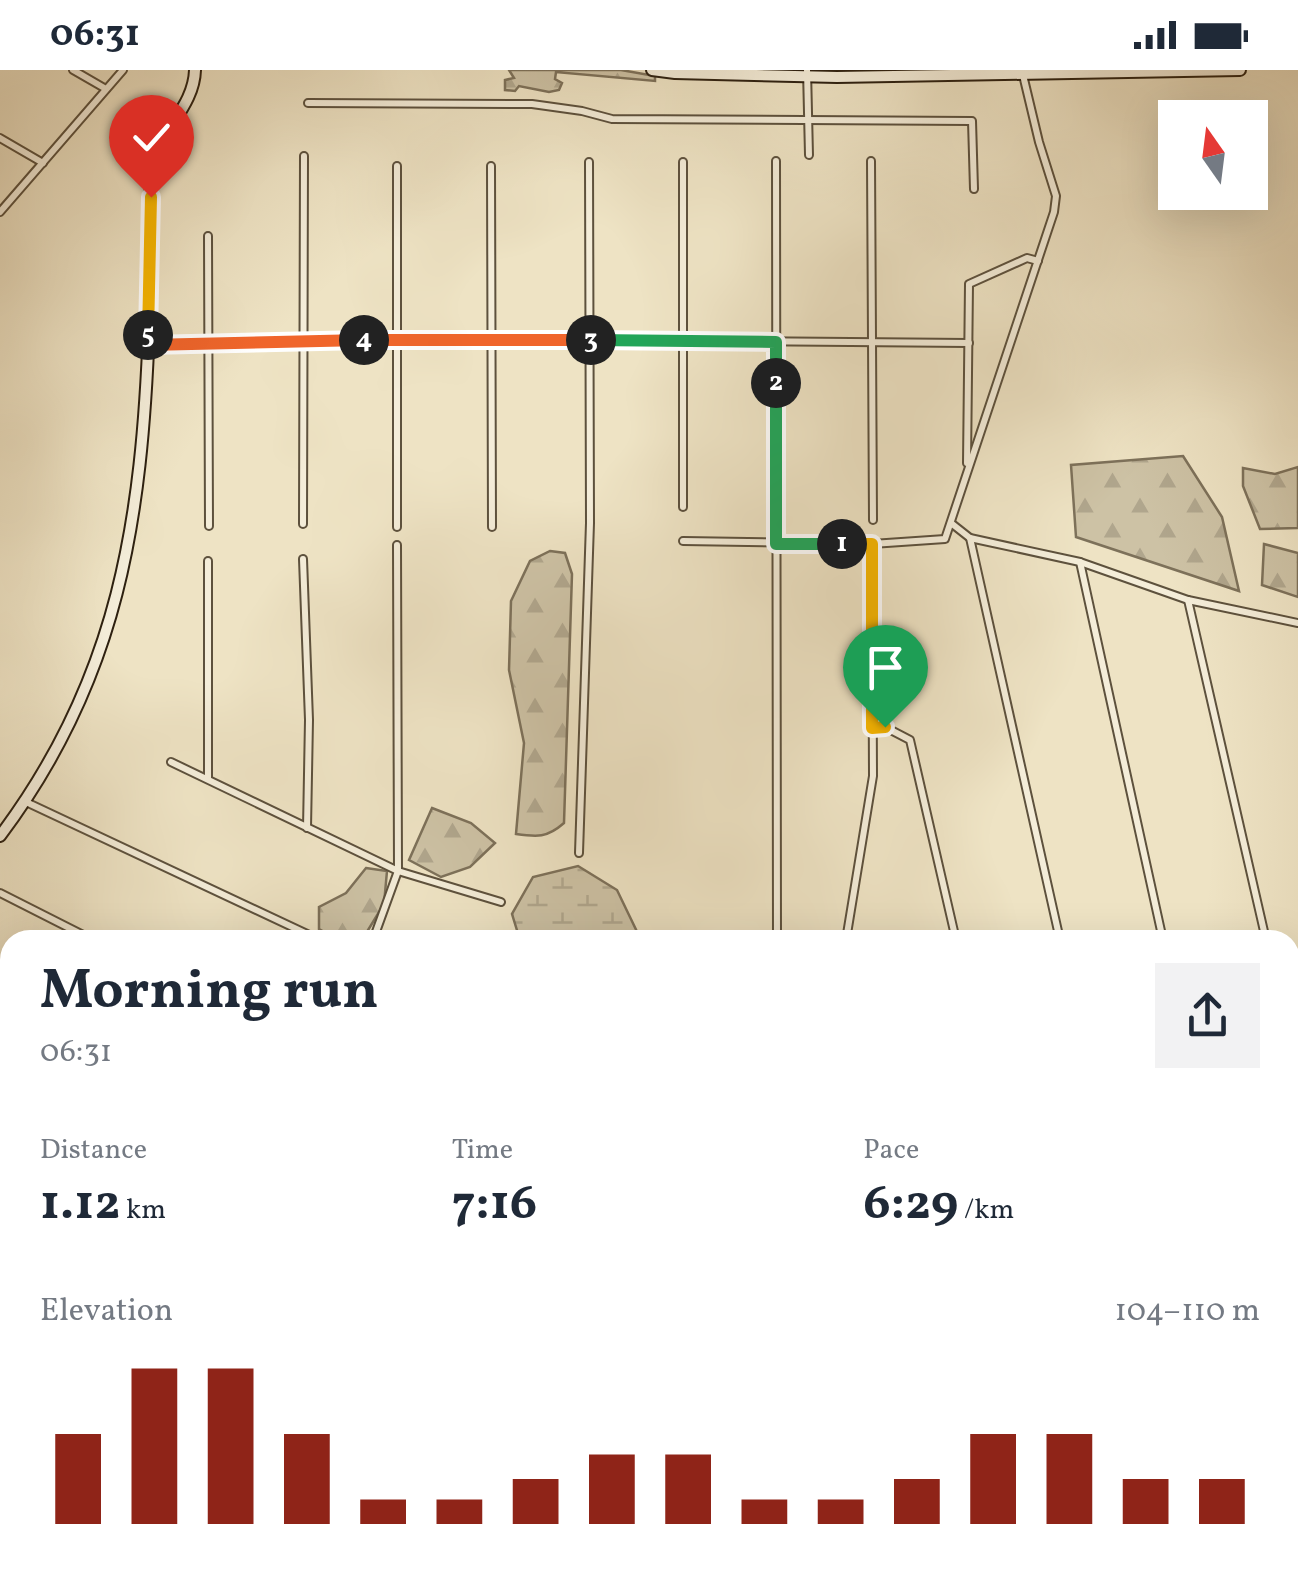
<!DOCTYPE html>
<meta charset="utf-8">
<style>
:root{--surface:#fff;--page:#f2f2f3;--text:#1f2937;--muted:#747a83;--accent:#8f2418}
body{margin:0;font-family:Vollkorn,serif;background:var(--page);color:var(--text);height:100vh;display:flex;flex-direction:column;font-size:38px;white-space:nowrap}
*{box-sizing:border-box;margin:0}
p{font-size:32px;color:var(--muted)}
.icon{flex:none;width:55px;height:55px;fill:none;stroke:currentColor;stroke-width:2;stroke-linecap:round;stroke-linejoin:round}
.map{position:relative;flex:1;overflow:hidden}
.drawer{position:absolute;left:0px;top:860px;width:1300px;height:642px;display:flex;flex-direction:column;background:var(--surface);border-radius:30px 30px 0 0;box-shadow:0 10px 40px #0002}
.drawer>*{flex:none}
.needle{width:65px;rotate:346deg}
.fabs{position:absolute;left:1158px;top:30px;display:grid;gap:20px}
.fabs a{display:grid;place-items:center;width:110px;height:110px;border-radius:0px;background:var(--surface);box-shadow:0 10px 40px #0002;font-size:50px}
.pin{position:absolute;display:grid;place-items:center;width:85px;height:85px;color:#fff;margin:-102px -42px;border-radius:50% 50% 50% 0;rotate:-45deg;box-shadow:0 0 10px #0007}
.pin .icon{rotate:45deg}
.km{position:absolute;width:50px;height:50px;margin:-25px;border-radius:50%;background:#222;color:#fff;font-size:28px;line-height:50px;text-align:center}
.round{display:grid;place-items:center;flex:none;width:105px;height:105px;border-radius:0px;background:var(--page)}
.overview{display:flex;align-items:center;justify-content:space-between;height:170px;padding:0 40px}
h1{font-size:55px;font-weight:700;line-height:75px}
.stats{display:grid;grid-template-columns:repeat(3,1fr);gap:15px;height:170px;padding:10px 40px}
.stats div{display:grid;align-content:center}
.stats b{font-size:50px;font-weight:700}
.stats small{font-size:28px;font-weight:400}
.stats p{font-size:28px}
.chart{height:280px;padding:20px 40px}
.chart p{display:flex;justify-content:space-between}
.chart svg{width:100%;height:180px;margin-top:10px;stroke:var(--accent);stroke-width:6}
.status{display:flex;justify-content:space-between;align-items:center;height:70px;padding:0 50px;background:var(--surface);direction:ltr}
.status svg{height:28px;fill:currentColor}
.map>svg:first-child{display:block}
.forest{fill:url(#forest-firs);stroke:#7d715a;stroke-width:2.5}
.wetland{fill:url(#wetland-marsh);stroke:#7d715a;stroke-width:2.5}
.lines{fill:none;stroke-linecap:round;stroke-linejoin:round}
.stream{stroke:#796d57;stroke-width:2.5}
.street-casing{stroke:#5d513d;stroke-width:10}
.secondary-casing{stroke:#2d2010;stroke-width:14}
.street{stroke:#f4edd9;stroke-width:6}
.secondary{stroke:#f4edd9;stroke-width:10}
.split-1-casing{stroke:#fff;stroke-width:20}
.split-2-casing{stroke:#fff;stroke-width:20}
.split-3-casing{stroke:#fff;stroke-width:20}
.split-4-casing{stroke:#fff;stroke-width:20}
.split-5-casing{stroke:#fff;stroke-width:20}
.split-6-casing{stroke:#fff;stroke-width:20}
.split-1{stroke:#f5b400;stroke-width:12}
.split-2{stroke:#22a559;stroke-width:12}
.split-3{stroke:#22a559;stroke-width:12}
.split-4{stroke:#f0652b;stroke-width:12}
.split-5{stroke:#f0652b;stroke-width:12}
.split-6{stroke:#f5b400;stroke-width:12}
</style>
<div class="status"><b>06:31</b><svg viewBox="0 0 49 12"><path d="M0 12V9h3v3zM5 12V6h3v6zM10 12V3h3v9zM15 12V0h3v12zM26 1h20v11H26zM47 4h2v5h-2z"/></svg></div>
<div class="map">
<svg width="1298" height="1502" viewBox="0 0 1298 1502">
<defs>
<pattern id="forest-firs" width="22" height="20" patternUnits="userSpaceOnUse" patternTransform="scale(2.5)"><rect width="22" height="20" fill="#cdc2a5"/><path d="M5 1l3.5 6h-7zM16 11l3.5 6h-7z" fill="#b0a68d"/></pattern>
<pattern id="wetland-marsh" width="20" height="14" patternUnits="userSpaceOnUse" patternTransform="scale(2.5)"><rect width="20" height="14" fill="#cdc2a5"/><path d="M1 5h8M5 5V1M11 12h8M15 12V8" fill="none" stroke="#b0a68d"/></pattern>
</defs>
<rect width="100%" height="100%" fill="#eee3c4"/>
<filter id="stains"><feTurbulence type="fractalNoise" baseFrequency=".002" numOctaves="4"/><feColorMatrix values="0 0 0 0 .2 0 0 0 0 .09 0 0 0 0 .02 0 0 0 .5 -.17"/></filter>
<radialGradient id="worn" r=".72"><stop offset=".6" stop-color="#630" stop-opacity="0"/><stop offset="1" stop-color="#630" stop-opacity=".3"/></radialGradient>
<g class="forest">
<path d="M 509,0 L 621,0 L 655,6 L 655,11 L 556,2 L 555,9 L 562,13 L 559,20 L 549,22 L 519,16 L 515,21 L 505,20 L 505,10 L 514,8 Z"/>
<path d="M 1183,386 L 1222,447 L 1239,521 L 1076,467 L 1071,395 Z"/>
<path d="M 1298,397 L 1298,458 L 1260,459 L 1243,416 L 1243,398 L 1275,404 Z"/>
<path d="M 1264,474 L 1298,483 L 1298,527 L 1262,515 Z"/>
<path d="M 550,481 L 565,483 L 572,504 L 564,753 C 547,768 537,767 516,764 L 524,673 L 509,600 L 511,531 L 530,491 Z"/>
<path d="M 432,738 L 471,753 L 495,773 L 470,797 L 441,807 L 409,790 Z"/>
<path d="M 366,798 L 387,801 L 384,834 L 362,870 L 338,870 L 319,859 L 319,837 L 346,823 Z"/>
<path d="M 474,1493 L 644,1493 L 649,1502 L 477,1502 Z"/>
</g>
<path class="wetland" d="M 578,796 L 617,820 L 641,870 L 520,870 L 512,844 L 533,807 Z"/>
<g class="lines">
<g class="stream">
<path d="M 1290,1294 L 1298,1301"/>
<path d="M 713,1492 L 715,1502"/>
</g>
<g class="street-casing">
<g id="street">
<path d="M 73,0 L 106,19"/>
<path d="M 807,0 L 809,85"/>
<path d="M 308,33 L 532,34 L 582,41 L 612,49 L 972,51 L 974,119"/>
<path d="M 0,68 L 43,93"/>
<path d="M 776,91 L 777,870"/>
<path d="M 871,91 L 873,450"/>
<path d="M 397,96 L 397,457"/>
<path d="M 491,96 L 492,457"/>
<path d="M 0,142 L 123,0"/>
<path d="M 208,166 L 209,456"/>
<path d="M 149,275 L 303,270 L 492,269 L 969,273"/>
<path d="M 967,393 L 969,214 L 1027,188 L 1038,191"/>
<path d="M 683,437 L 683,92"/>
<path d="M 951,453 L 970,468 L 1080,492 L 1188,530 L 1298,553"/>
<path d="M 303,454 L 304,86"/>
<path d="M 970,468 L 1060,870"/>
<path d="M 683,471 L 872,474 L 945,469 L 1054,142 L 1056,126 L 1039,72 L 1023,5"/>
<path d="M 303,489 L 309,650 L 307,758"/>
<path d="M 1080,492 L 1163,870"/>
<path d="M 1188,530 L 1266,870"/>
<path d="M 872,658 L 885,657 L 910,670 L 956,870"/>
<path d="M 171,692 L 398,801 L 501,832"/>
<path d="M 208,709 L 208,491"/>
<path d="M 26,732 L 320,870"/>
<path d="M 579,783 L 590,453 L 589,92"/>
<path d="M 0,823 L 93,870"/>
<path d="M 373,870 L 398,801 L 397,475"/>
<path d="M 846,870 L 873,706 L 872,474"/>
<path d="M 0,932 L 10,937"/>
<path d="M 1290,976 L 1298,1010"/>
<path d="M 0,997 L 10,1001"/>
<path d="M 0,1148 L 10,1152"/>
<path d="M 1290,1272 L 1298,1269"/>
<path d="M 0,1418 L 10,1423"/>
<path d="M 1290,1487 L 1294,1502"/>
<path d="M 794,1492 L 795,1502"/>
<path d="M 1082,1492 L 1085,1502"/>
<path d="M 1190,1492 L 1193,1502"/>
<path d="M 1,1502 L 10,1481"/>
</g>
</g>
<g class="secondary-casing">
<g id="secondary">
<path d="M 652,0 L 675,3 L 837,7 L 1240,0"/>
<path d="M 0,766 C 119,608 142,449 149,256 C 150,205 147,154 152,103 C 155,64 194,39 195,0"/>
</g>
</g>
<use href="#street" class="street"/>
<use href="#secondary" class="secondary"/>
</g>
<g class="lines">
<g class="split-1-casing">
<path id="split-1" d="M 842,474 L 872,474 L 872,658 L 885,657"/>
</g>
<g class="split-2-casing">
<path id="split-2" d="M 776,313 L 776,474 L 842,474"/>
</g>
<g class="split-3-casing">
<path id="split-3" d="M 591,270 L 776,272 L 776,313"/>
</g>
<g class="split-4-casing">
<path id="split-4" d="M 364,270 L 591,270"/>
</g>
<g class="split-5-casing">
<path id="split-5" d="M 148,265 L 148,275 L 364,270"/>
</g>
<g class="split-6-casing">
<path id="split-6" d="M 148,265 L 151,127"/>
</g>
<use href="#split-1" class="split-1"/>
<use href="#split-2" class="split-2"/>
<use href="#split-3" class="split-3"/>
<use href="#split-4" class="split-4"/>
<use href="#split-5" class="split-5"/>
<use href="#split-6" class="split-6"/>
</g>
<rect width="100%" height="100%" filter="url(#stains)"/>
<rect width="100%" height="100%" fill="url(#worn)"/>
</svg>
<div class="fabs">
<a><svg class="needle" viewBox="-14 -14 28 28"><path d="M0-13l5 13h-10z" fill="#e53935"/><path d="M0 13l5-13h-10z" fill="#747a83"/></svg></a>
</div>
<div class="pin" style="left:885px;top:657px;background:#1e9e55"><svg class="icon" aria-label="arrive" viewBox="0 0 24 24"><path d="M6 21V4h12l-3 4 3 4H6"/></svg></div>
<div class="pin" style="left:151px;top:127px;background:#d93025"><svg class="icon" aria-label="check" viewBox="0 0 24 24"><path d="M5 12l5 5 9-10"/></svg></div>
<b class="km" style="left:842px;top:474px">1</b>
<b class="km" style="left:776px;top:313px">2</b>
<b class="km" style="left:591px;top:270px">3</b>
<b class="km" style="left:364px;top:270px">4</b>
<b class="km" style="left:148px;top:265px">5</b>
<section class="drawer">
<div class="overview"><div><h1>Morning run</h1><p>06:31</p></div><a class="round"><svg class="icon" aria-label="share" viewBox="0 0 24 24"><path d="M12 15V3M7 8l5-5 5 5M5 13v7h14v-7"/></svg></a></div>
<div class="stats">
<div><p>Distance</p><b>1.12<small> km</small></b></div>
<div><p>Time</p><b>7:16</b></div>
<div><p>Pace</p><b>6:29<small> /km</small></b></div>
</div>
<div class="chart"><p><span>Elevation</span>104–110 m</p>
<svg viewBox="0 0 160 44" preserveAspectRatio="none"><path d="M5 44V22M15 44V6M25 44V6M35 44V22M45 44V38M55 44V38M65 44V33M75 44V27M85 44V27M95 44V38M105 44V38M115 44V33M125 44V22M135 44V22M145 44V33M155 44V33"/></svg>
</div>
</section>
</div>
